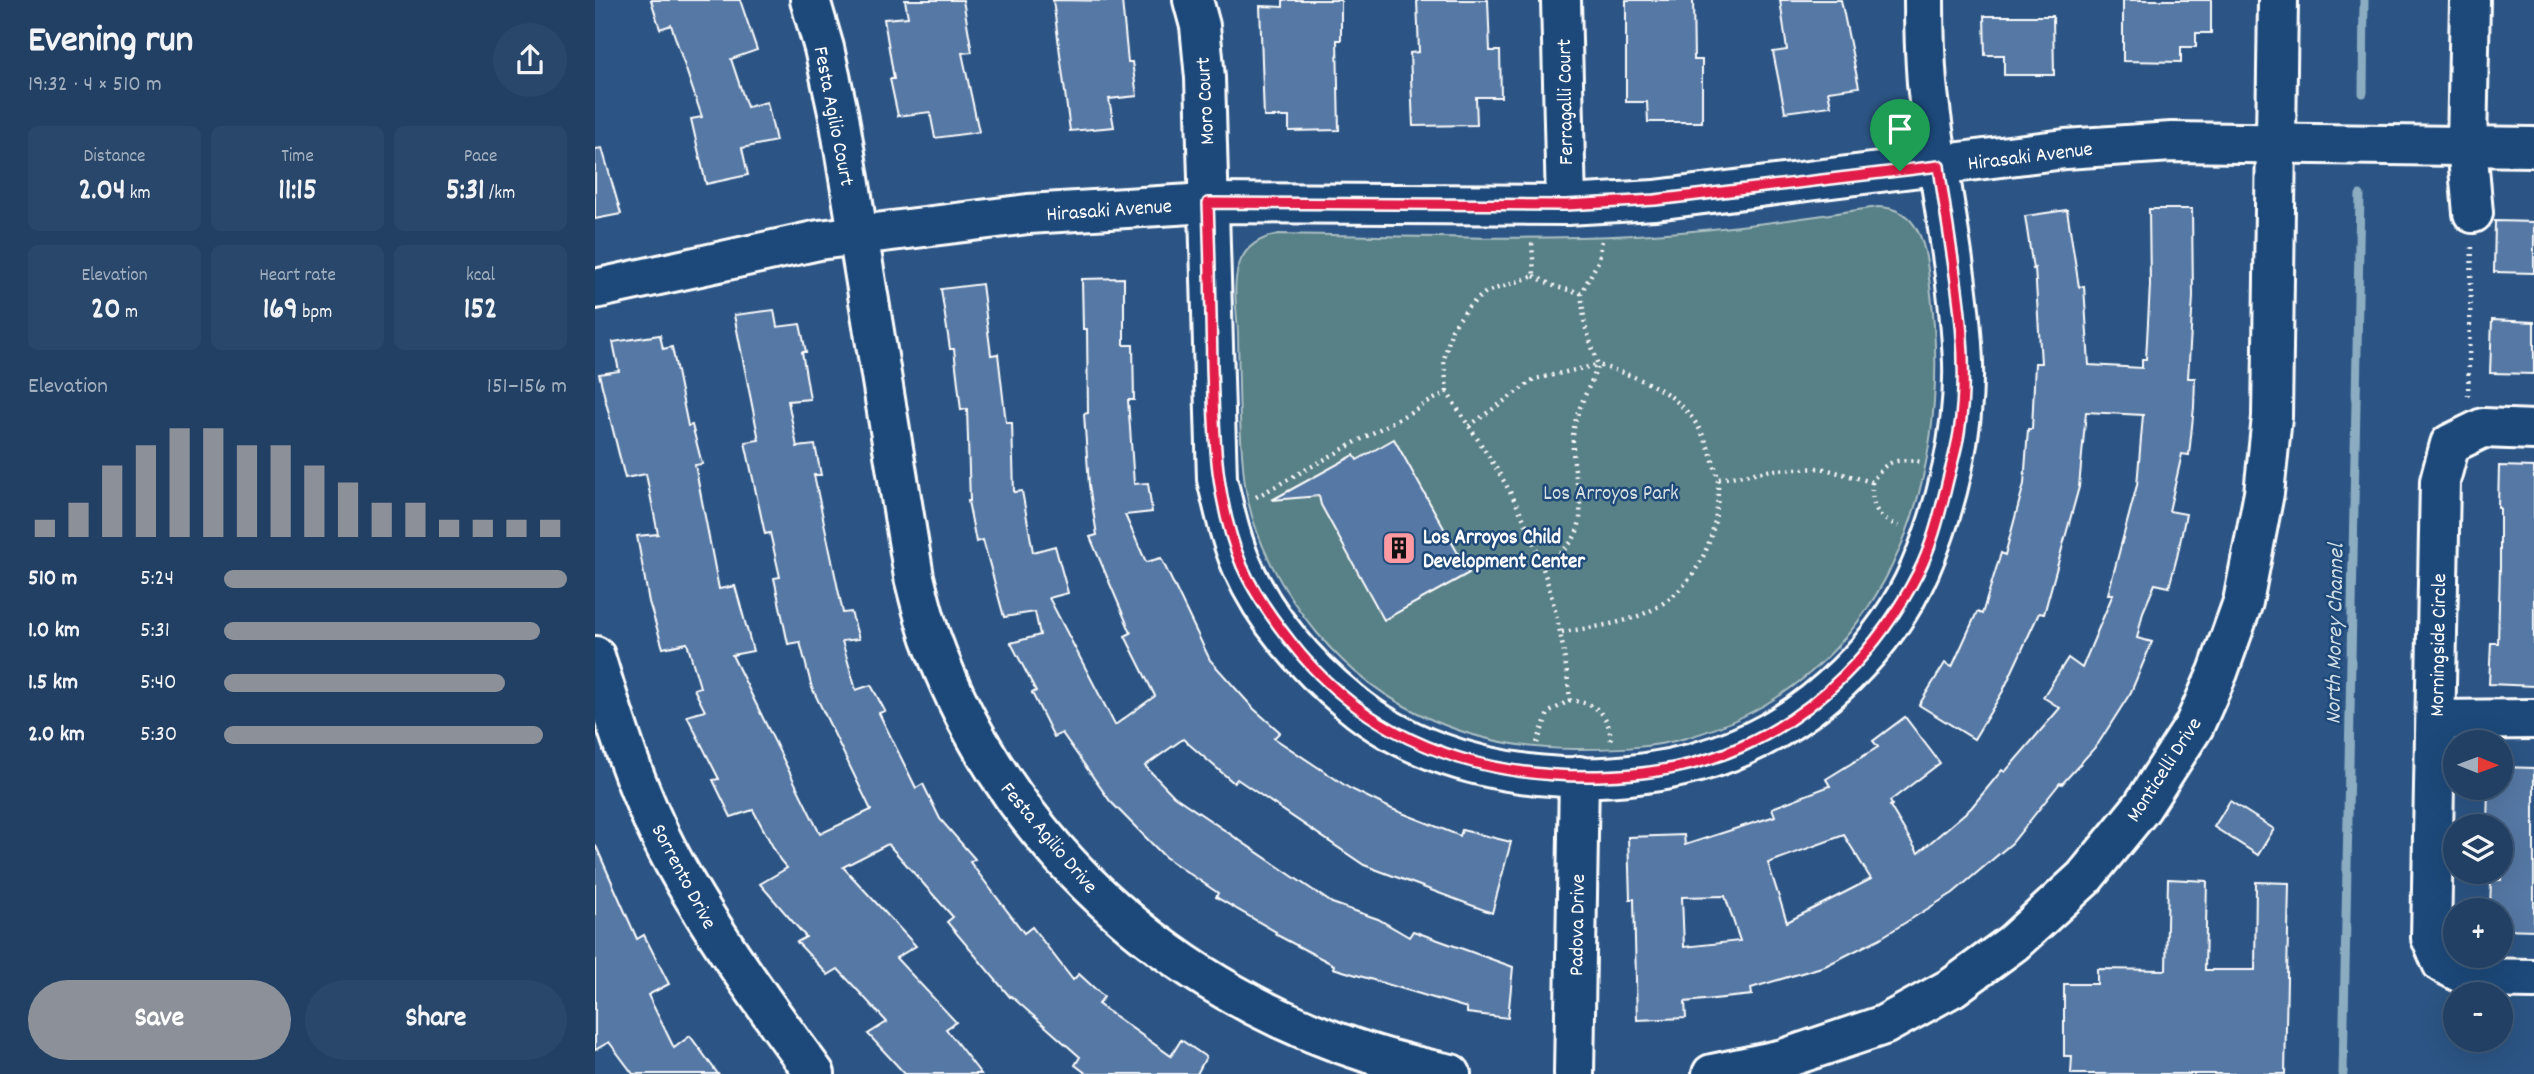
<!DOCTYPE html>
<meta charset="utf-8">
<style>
:root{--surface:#214064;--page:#29476a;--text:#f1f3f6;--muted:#a2afbf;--line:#3e5978;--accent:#8c9099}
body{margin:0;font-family:Dekko,sans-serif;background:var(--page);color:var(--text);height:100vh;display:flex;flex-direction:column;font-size:26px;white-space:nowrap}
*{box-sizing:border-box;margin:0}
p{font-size:23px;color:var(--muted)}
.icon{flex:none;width:38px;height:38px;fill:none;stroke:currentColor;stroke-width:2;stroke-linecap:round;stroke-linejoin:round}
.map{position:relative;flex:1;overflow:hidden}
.details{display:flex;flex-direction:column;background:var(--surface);width:595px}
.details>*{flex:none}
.needle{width:46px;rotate:91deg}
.fabs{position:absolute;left:1848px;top:730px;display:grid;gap:14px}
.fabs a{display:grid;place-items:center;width:70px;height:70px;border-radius:50%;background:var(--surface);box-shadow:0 7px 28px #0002,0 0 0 2px var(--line);font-size:35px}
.pin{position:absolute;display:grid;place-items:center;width:60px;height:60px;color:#fff;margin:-72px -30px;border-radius:50% 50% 50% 0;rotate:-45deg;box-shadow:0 0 7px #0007}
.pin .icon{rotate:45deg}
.round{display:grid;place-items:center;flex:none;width:74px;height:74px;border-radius:37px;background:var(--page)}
.overview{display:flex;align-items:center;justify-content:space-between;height:119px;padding:0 28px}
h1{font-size:38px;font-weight:700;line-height:52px}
.metrics{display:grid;grid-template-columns:repeat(3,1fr);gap:10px;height:119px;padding:7px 28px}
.metrics div{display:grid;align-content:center;border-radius:10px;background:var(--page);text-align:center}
.metrics b{font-size:30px;font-weight:700}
.metrics small{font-size:19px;font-weight:400}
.metrics p{font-size:19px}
.chart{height:196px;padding:14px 28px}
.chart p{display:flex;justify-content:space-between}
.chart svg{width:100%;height:126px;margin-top:7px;stroke:var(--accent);stroke-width:6}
.action{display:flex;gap:14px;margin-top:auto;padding:14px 28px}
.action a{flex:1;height:80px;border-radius:42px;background:var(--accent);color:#fff;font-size:28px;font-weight:700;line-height:80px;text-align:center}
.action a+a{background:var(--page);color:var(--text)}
ul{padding:0 28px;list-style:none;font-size:23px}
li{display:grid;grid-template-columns:112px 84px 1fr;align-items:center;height:52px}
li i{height:18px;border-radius:9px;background:var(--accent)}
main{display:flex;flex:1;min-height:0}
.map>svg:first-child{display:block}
.green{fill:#588087;stroke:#acc0c3;stroke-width:2}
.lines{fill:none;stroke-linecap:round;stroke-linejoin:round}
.stream{stroke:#8cadc1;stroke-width:9}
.building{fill:#5578a4;stroke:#fff;stroke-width:2;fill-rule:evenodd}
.minor-casing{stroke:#fff;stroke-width:44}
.path{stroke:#fff;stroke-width:4.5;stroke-dasharray:2 5;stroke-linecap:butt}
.minor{stroke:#1f4a7a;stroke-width:38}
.route-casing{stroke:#fff;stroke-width:14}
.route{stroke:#e11d48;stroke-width:9}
.labels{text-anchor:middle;stroke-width:5;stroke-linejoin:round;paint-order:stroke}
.street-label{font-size:21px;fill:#fff;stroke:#1f4a7a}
.park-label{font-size:21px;fill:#d5dfe1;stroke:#1f4a7a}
.poi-label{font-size:21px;font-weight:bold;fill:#fff;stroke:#1f4a7a;text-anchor:start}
.water-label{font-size:23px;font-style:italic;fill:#cfdde5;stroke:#1f4a7a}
</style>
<main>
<section class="details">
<div class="overview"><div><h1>Evening run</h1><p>19:32 · 4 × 510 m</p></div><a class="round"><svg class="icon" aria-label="share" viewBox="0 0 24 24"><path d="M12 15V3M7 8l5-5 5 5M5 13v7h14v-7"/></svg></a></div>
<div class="metrics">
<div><p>Distance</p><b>2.04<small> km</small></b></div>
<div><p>Time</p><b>11:15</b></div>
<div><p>Pace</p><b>5:31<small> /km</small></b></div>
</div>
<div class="metrics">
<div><p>Elevation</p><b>20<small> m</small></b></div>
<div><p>Heart rate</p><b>169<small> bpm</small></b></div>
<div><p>kcal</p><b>152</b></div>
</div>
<div class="chart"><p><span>Elevation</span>151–156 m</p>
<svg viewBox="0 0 160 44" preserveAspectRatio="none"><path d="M5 44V38M15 44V32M25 44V19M35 44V12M45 44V6M55 44V6M65 44V12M75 44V12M85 44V19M95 44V25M105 44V32M115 44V32M125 44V38M135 44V38M145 44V38M155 44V38"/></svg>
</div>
<ul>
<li><b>510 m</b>5:24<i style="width:100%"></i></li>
<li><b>1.0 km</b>5:31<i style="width:92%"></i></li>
<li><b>1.5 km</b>5:40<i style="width:82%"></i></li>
<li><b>2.0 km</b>5:30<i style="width:93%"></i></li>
</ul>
<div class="action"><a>Save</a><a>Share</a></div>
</section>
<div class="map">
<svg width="1939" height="1074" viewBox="0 0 1939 1074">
<rect width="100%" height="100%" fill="#2c5585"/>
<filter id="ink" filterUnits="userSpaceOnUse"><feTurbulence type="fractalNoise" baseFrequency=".0143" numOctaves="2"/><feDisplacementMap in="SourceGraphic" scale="14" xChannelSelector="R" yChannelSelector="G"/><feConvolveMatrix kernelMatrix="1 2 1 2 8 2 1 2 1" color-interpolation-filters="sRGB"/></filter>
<g filter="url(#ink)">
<path class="green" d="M 1283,207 C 1331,208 1331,258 1336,294 C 1359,483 1291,681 1091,738 C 1054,749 1016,749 978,749 C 880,749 786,710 723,634 C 688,593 658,539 650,485 C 644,435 644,383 643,333 C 642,312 637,285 644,265 C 650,246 665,238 684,234 C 802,236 921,241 1040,235 C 1121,231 1202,219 1283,207 Z"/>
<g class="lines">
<g class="stream">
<path d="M 1768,93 L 1769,0"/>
<path d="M 1748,1074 L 1765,195"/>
</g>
</g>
<g class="building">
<path d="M 56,0 L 145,0 L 162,50 L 136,59 L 152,107 L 172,102 L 181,141 L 147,148 L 153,175 L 111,184 L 96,119 L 107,117 L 76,25 L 65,29 Z"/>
<path d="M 310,0 L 368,0 L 377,52 L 367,53 L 384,132 L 340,138 L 335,112 L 303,116 L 295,79 L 299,79 L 289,19 L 313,17 Z"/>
<path d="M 458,0 L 527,1 L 533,62 L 537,62 L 542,96 L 514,99 L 519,127 L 475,131 Z"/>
<path d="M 688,0 L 746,0 L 746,40 L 742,40 L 744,130 L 694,131 L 694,117 L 669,117 L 665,6 L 688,7 Z"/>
<path d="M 822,0 L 893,0 L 895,51 L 905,51 L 906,97 L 881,97 L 882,125 L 818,126 L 815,53 L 824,52 Z"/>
<path d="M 1031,0 L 1098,0 L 1099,60 L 1107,60 L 1107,122 L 1053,122 L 1052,102 L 1031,102 Z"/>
<path d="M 1185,0 L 1246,0 L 1264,87 L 1233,91 L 1236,106 L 1190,112 L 1178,52 L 1192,50 Z"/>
<path d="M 1528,0 L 1616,0 L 1616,33 L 1601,33 L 1601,47 L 1586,47 L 1586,62 L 1528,61 Z"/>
<path d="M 1389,16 L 1458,16 L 1459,75 L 1409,75 L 1409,55 L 1390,55 Z"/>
<path d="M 7,148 L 26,214 L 0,219 L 0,149 Z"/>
<path d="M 1554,209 L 1597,209 L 1598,297 L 1593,378 L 1600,378 L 1599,407 L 1594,455 L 1587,454 L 1574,511 L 1591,514 L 1582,557 L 1574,587 L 1560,584 L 1548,612 L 1542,638 L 1557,642 L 1536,692 L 1503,744 L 1467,784 L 1465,783 L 1417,843 L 1358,893 L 1284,939 L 1230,966 L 1156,988 L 1157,995 L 1090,1002 L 1091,1018 L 1042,1020 L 1039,899 L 1035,899 L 1033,837 L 1089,835 L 1090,845 L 1180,816 L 1177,808 L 1235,786 L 1231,779 L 1283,747 L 1278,741 L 1310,717 L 1345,763 L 1295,801 L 1297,805 L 1295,806 L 1323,853 L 1376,808 L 1407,770 L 1410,772 L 1465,708 L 1448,697 L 1473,658 L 1487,668 L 1518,594 L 1513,594 L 1542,485 L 1548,415 L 1491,412 L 1484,487 L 1449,614 L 1444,613 L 1408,691 L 1379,739 L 1324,705 L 1350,663 L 1357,667 L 1382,612 L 1387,614 L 1406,553 L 1410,555 L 1429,484 L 1433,429 L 1437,429 L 1440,363 L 1446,363 L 1440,268 L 1438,269 L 1430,216 L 1472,210 L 1484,287 L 1489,286 L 1494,365 L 1547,368 L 1547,359 L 1551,359 L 1555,285 ZM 1249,835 L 1276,879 L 1192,922 L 1173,863 ZM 1130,896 L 1145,941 L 1089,947 L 1087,897 Z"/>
<path d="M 1900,221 L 1939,222 L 1939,273 L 1899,272 Z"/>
<path d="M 529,278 L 529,345 L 538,345 L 539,400 L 533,400 L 539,484 L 553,483 L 557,512 L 530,515 L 551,562 L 566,558 L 615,660 L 659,709 L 685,732 L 679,738 L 754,788 L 797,809 L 865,836 L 867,830 L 916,842 L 897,913 L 769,865 L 642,779 L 639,783 L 588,739 L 550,766 L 579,796 L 737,903 L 783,919 L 814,937 L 818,931 L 918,967 L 913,1018 L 872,1013 L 872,1008 L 738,968 L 739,965 L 680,934 L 681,932 L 621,897 L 623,893 L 570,857 L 515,801 L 467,733 L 459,737 L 437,693 L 441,691 L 416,643 L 445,635 L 440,612 L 409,617 L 388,540 L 381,542 L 373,501 L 375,501 L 372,409 L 366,410 L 359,349 L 355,349 L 346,289 L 387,284 L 396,355 L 403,354 L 411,423 L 417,423 L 419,492 L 427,491 L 438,552 L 460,546 L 473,593 L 454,598 L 520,725 L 560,696 L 530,636 L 536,633 L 495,537 L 502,535 L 494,485 L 489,414 L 493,413 L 492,329 L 488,329 L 487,279 Z"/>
<path d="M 179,310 L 182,327 L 205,324 L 211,352 L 207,352 L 215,399 L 193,401 L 202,447 L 220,445 L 226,475 L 219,475 L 248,613 L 256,612 L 264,639 L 247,641 L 261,690 L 276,685 L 290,711 L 284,713 L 321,788 L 328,784 L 345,819 L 380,859 L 375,862 L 429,933 L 437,927 L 478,980 L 484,974 L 509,997 L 503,1004 L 576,1056 L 586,1040 L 611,1057 L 602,1074 L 492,1074 L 480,1065 L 485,1057 L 416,996 L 415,997 L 352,922 L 358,917 L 293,844 L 248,867 L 321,946 L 301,958 L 361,1022 L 351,1029 L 386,1074 L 310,1074 L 273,1034 L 292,1022 L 243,969 L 233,975 L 202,942 L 211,937 L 165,884 L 192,868 L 185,860 L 158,810 L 136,817 L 118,780 L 124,779 L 92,716 L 110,711 L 99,689 L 105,687 L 92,643 L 68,648 L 54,602 L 42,536 L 63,534 L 51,474 L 30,478 L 4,374 L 24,371 L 18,342 L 65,335 L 68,349 L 77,347 L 93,426 L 97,425 L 107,464 L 100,465 L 124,589 L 140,586 L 158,651 L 137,655 L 225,834 L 276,810 L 217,688 L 205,642 L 193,644 L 179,578 L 185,577 L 175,533 L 170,534 L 150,442 L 164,440 L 139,315 Z"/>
<path d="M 1897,320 L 1939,322 L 1939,374 L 1895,373 Z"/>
<path d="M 799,439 L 874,573 L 789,620 L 726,505 L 724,496 L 677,500 L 759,455 L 762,460 Z"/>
<path d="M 1904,466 L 1939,467 L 1939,686 L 1894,684 L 1896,643 L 1903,643 L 1905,567 L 1905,508 L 1903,508 Z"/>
<path d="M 1906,767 L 1939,768 L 1939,930 L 1906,929 L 1906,910 L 1895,910 L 1896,880 L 1906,880 L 1906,826 L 1892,826 L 1893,788 L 1906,788 Z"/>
<path d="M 1635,801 L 1679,829 L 1663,855 L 1619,827 Z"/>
<path d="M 0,844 L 42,939 L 49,935 L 74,984 L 53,995 L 79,1048 L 95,1036 L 123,1074 L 38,1074 L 14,1042 L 0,1050 Z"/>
<path d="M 1573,879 L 1612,881 L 1610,970 L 1660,970 L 1661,882 L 1694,883 L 1690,1074 L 1476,1074 L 1477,1056 L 1469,1056 L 1469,984 L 1502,984 L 1502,969 L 1571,970 Z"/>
</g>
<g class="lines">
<g class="minor-casing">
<g id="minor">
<path d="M 215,0 L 229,48 L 244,117 L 319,577 C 324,597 329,618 336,638 C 419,868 618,1028 856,1074"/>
<path d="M 598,0 L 605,26 L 610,78 L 622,479 C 629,508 635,538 647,566 C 670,619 711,666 755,702 C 854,786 1028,798 1145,747 C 1221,715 1292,645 1325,569 C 1352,507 1370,431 1368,362 C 1364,269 1342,177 1332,83 C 1330,56 1329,28 1329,0"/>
<path d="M 966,0 L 971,205"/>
<path d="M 1875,0 L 1872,146 L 1878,213"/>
<path d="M 0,289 L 224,240 L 433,214 L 613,203 L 971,205 L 1060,200 L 1470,149 L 1577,142 L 1939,147"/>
<path d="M 1939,430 L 1888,428 L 1855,444 L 1845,481 L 1836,938 L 1847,963 L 1876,978 L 1939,979"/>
<path d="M 0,656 C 21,725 43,797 78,861 C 119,936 170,1005 220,1074"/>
<path d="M 1841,720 L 1939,719"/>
<path d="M 979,1074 L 984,776"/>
<path d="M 1117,1074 L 1188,1059 L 1289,1025 L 1358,987 L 1418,943 L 1489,878 L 1547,807 L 1599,726 L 1623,672 L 1648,602 L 1669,493 L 1677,417 L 1683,0"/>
</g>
</g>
<g class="path">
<path d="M 939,276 L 961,287 L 986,293 L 1004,260 L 1007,240"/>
<path d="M 986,293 L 990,326 L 1003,365 C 1072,385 1106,406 1123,479 L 1179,470 L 1226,468 L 1277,482 C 1290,460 1302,458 1326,462"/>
<path d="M 852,392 L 849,359 L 857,329 L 874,306 L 891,292 L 939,276 L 937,242"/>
<path d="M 1873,396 L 1877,244"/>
<path d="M 874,426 L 940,379 L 1002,365"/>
<path d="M 1277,482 C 1276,506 1281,518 1304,526"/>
<path d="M 661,497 L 852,392 C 878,434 909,475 929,520 C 955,577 969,638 975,700 C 1002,704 1014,713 1016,741"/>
<path d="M 946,564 C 1011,534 975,492 978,437 C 979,412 995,388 1003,365"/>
<path d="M 967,632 C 993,628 1021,625 1046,615 C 1102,592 1125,537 1123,479"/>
<path d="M 942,743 L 953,713 L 975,700"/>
</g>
<use href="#minor" class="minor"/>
</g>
</g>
<g class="lines" filter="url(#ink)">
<g class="route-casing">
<path id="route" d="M 1344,166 C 1355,253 1378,345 1364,433 C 1361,452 1355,470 1351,488 C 1344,517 1336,548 1323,573 C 1285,648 1223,713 1146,747 C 1101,767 1052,775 1003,776 C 881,778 772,740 695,641 C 677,618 659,593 647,566 C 620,501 619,435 617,366 C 616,312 615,257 613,203 L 971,205 L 1060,200 Z"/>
</g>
<use href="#route" class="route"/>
</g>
<defs>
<g id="building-square" transform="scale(1.75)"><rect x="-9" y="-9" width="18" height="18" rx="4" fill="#ff9aa2" stroke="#1f4a7a"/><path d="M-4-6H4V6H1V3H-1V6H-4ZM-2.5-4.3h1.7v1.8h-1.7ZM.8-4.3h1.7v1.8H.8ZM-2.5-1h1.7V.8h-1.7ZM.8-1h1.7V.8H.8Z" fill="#111"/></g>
</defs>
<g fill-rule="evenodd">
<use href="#building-square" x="804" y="548"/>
</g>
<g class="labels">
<g class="street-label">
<text transform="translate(609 101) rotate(-93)" y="7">Moro Court</text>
<text transform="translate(969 102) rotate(-91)" y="7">Ferragalli Court</text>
<text transform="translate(240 116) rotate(79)" y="7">Festa Agilio Court</text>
<text transform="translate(1435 155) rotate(-7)" y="7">Hirasaki Avenue</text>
<text transform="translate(514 209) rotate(-4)" y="7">Hirasaki Avenue</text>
<text transform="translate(1842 645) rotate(-89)" y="7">Morningside Circle</text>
<text transform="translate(1568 769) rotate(-57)" y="7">Monticelli Drive</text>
<text transform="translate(455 837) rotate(50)" y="7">Festa Agilio Drive</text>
<text transform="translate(90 876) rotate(62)" y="7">Sorrento Drive</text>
<text transform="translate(981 925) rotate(-89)" y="7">Padova Drive</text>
</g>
<g class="park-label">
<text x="1016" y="499">Los Arroyos Park</text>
</g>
<g class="poi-label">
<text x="828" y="543">Los Arroyos Child<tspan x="828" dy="24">Development Center</tspan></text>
</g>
<g class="water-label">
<text transform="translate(1738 634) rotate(-89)" y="8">North Morey Channel</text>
</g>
</g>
</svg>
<div class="fabs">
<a><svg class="needle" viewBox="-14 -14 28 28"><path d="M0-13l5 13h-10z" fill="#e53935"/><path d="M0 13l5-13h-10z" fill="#a2afbf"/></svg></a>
<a><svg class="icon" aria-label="layers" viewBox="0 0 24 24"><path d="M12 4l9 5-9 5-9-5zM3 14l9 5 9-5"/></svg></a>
<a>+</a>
<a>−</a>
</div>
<div class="pin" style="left:1305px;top:171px;background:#1e9e55"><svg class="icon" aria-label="arrive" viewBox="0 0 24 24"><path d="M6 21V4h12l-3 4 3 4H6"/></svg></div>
</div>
</main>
